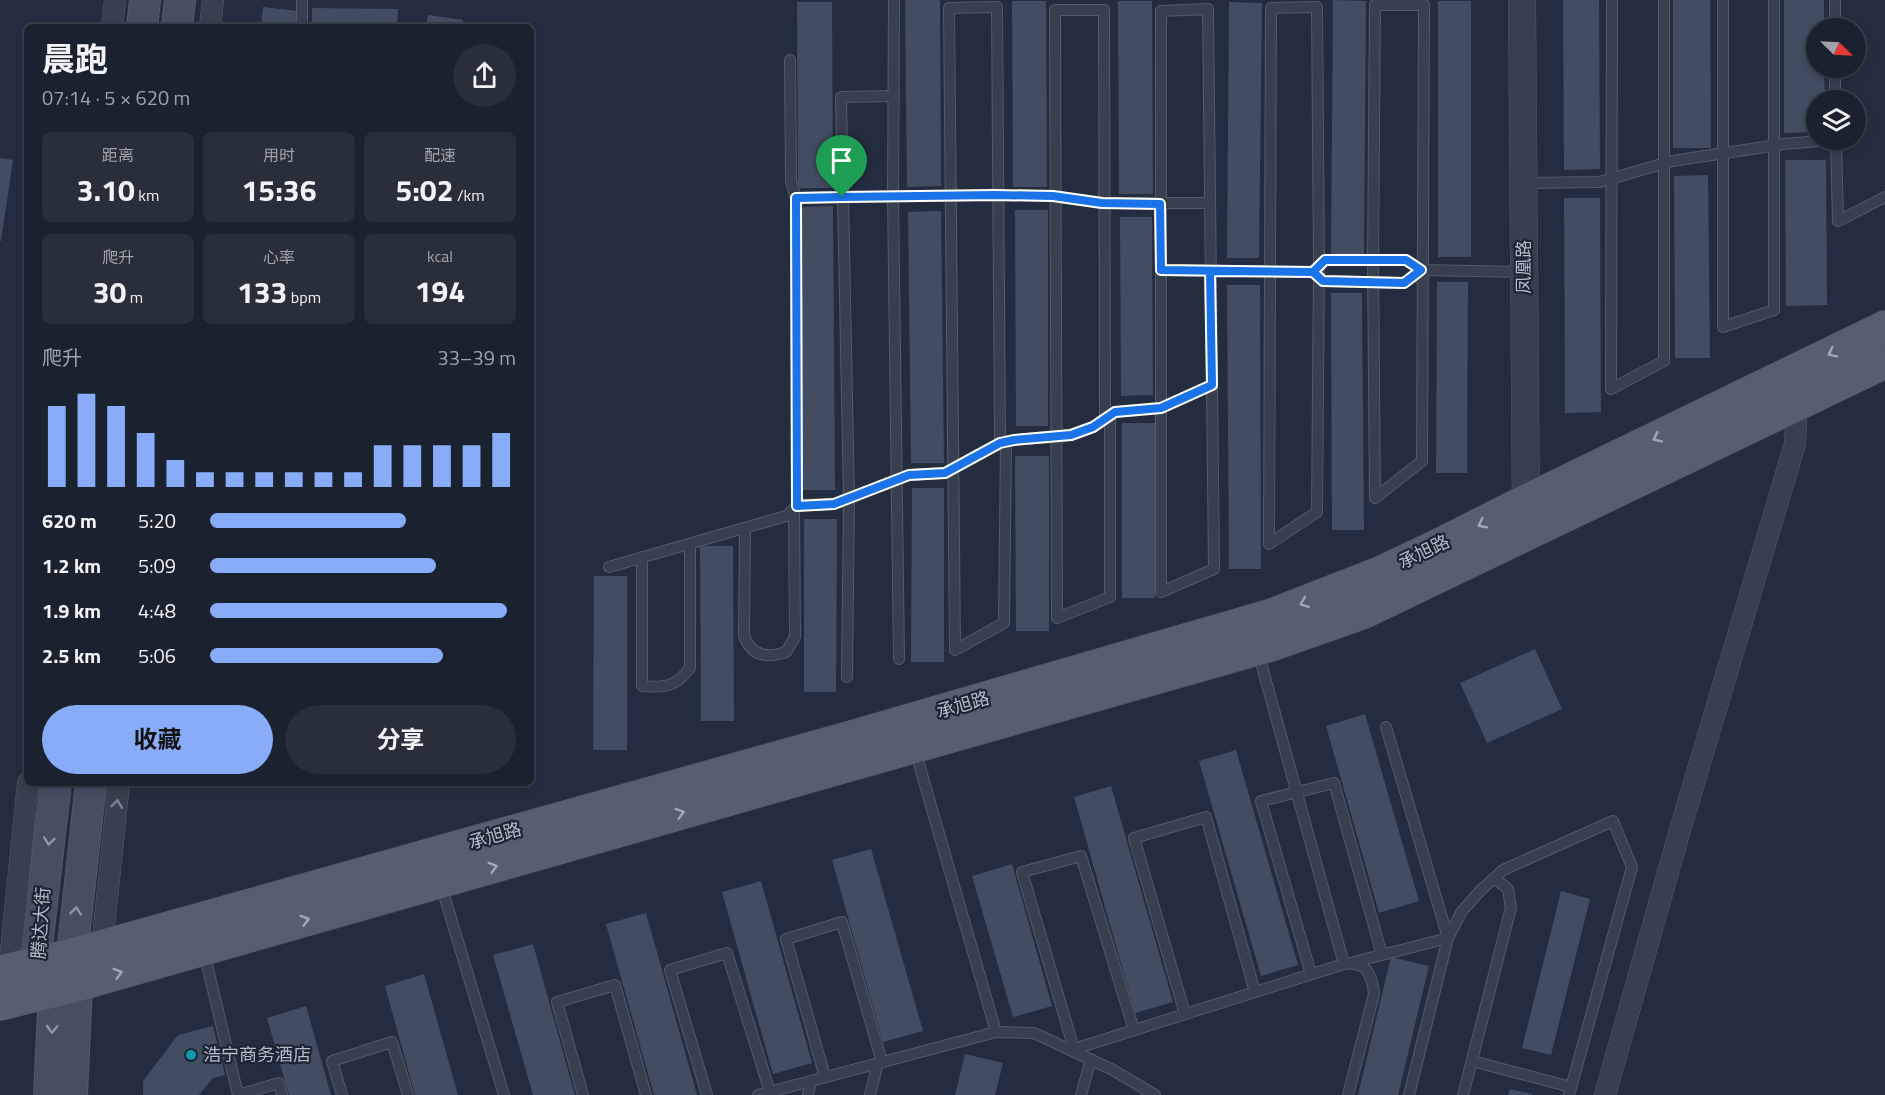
<!DOCTYPE html>
<html lang="zh">
<meta charset="utf-8">
<style>
:root{--surface:#1b222f;--page:#282f3b;--text:#f1f3f6;--muted:#a0a4aa;--line:#393f4b;--accent:#89acf9}
body{margin:0;font-family:"Titillium Web","Noto Sans SC",sans-serif;background:var(--page);color:var(--text);height:100vh;display:flex;flex-direction:column;font-size:22px;white-space:nowrap}
*{box-sizing:border-box;margin:0}
p{font-size:20px;color:var(--muted)}
.icon{flex:none;width:33px;height:33px;fill:none;stroke:currentColor;stroke-width:2;stroke-linecap:round;stroke-linejoin:round}
.map{position:relative;flex:1;overflow:hidden}
.details{position:absolute;left:24px;top:24px;width:510px;height:762px;display:flex;flex-direction:column;background:var(--surface);border-radius:9px;box-shadow:0 3px 9px #0003,0 0 0 2px var(--line)}
.details>*{flex:none}
.needle{width:39px;rotate:114deg}
.controls{position:absolute;left:1806px;top:18px;display:grid;gap:12px}
.controls a{display:grid;place-items:center;width:60px;height:60px;border-radius:50%;background:var(--surface);box-shadow:0 3px 9px #0003,0 0 0 2px var(--line);font-size:30px}
.pin{position:absolute;display:grid;place-items:center;width:51px;height:51px;color:#fff;margin:-62px -26px;border-radius:50% 50% 50% 0;rotate:-45deg;box-shadow:0 0 6px #0007}
.pin .icon{rotate:45deg}
.round{display:grid;place-items:center;flex:none;width:63px;height:63px;border-radius:32px;background:var(--page)}
.summary{display:flex;align-items:center;justify-content:space-between;height:102px;padding:0 18px}
h1{font-size:33px;font-weight:700;line-height:45px}
.figures{display:grid;grid-template-columns:repeat(3,1fr);gap:9px;height:102px;padding:6px 18px}
.figures div{display:grid;align-content:center;border-radius:9px;background:var(--page);text-align:center}
.figures b{font-size:30px;font-weight:700}
.figures small{font-size:16px;font-weight:400}
.figures p{font-size:16px}
.chart{height:168px;padding:12px 18px}
.chart p{display:flex;justify-content:space-between}
.chart svg{width:100%;height:108px;margin-top:6px;stroke:var(--accent);stroke-width:6}
.primary-button{display:flex;gap:12px;margin-top:auto;padding:12px 18px}
.primary-button a{flex:1;height:69px;border-radius:36px;background:var(--accent);color:#111;font-size:24px;font-weight:700;line-height:69px;text-align:center}
.primary-button a+a{background:var(--page);color:var(--text)}
ul{padding:0 18px;list-style:none;font-size:20px}
li{display:grid;grid-template-columns:96px 72px 1fr;align-items:center;height:45px}
li i{height:15px;border-radius:8px;background:var(--accent)}
.map>svg:first-child{display:block}
.building{fill:#434d61}
.lines{fill:none;stroke-linecap:round;stroke-linejoin:round}
.service-casing{stroke:#535b69;stroke-width:12}
.minor-casing{stroke:#535b69;stroke-width:22}
.tertiary-casing{stroke:#535b69;stroke-width:28}
.secondary-casing{stroke:#535b69;stroke-width:32}
.primary-casing{stroke:#414958;stroke-width:34}
.service{stroke:#38404f;stroke-width:10}
.minor{stroke:#38404f;stroke-width:21}
.tertiary{stroke:#38404f;stroke-width:27}
.secondary{stroke:#464e62;stroke-width:30}
.primary{stroke:#565e6f;stroke-width:33}
.oneway{stroke:#a1a8b7}
.oneway2{stroke:#7c8492}
.oneway3{stroke:#8e95a5}
.route-casing{stroke:#fff;stroke-width:12}
.route{stroke:#1a73e8;stroke-width:8}
.culture-dot{fill:#0f9aa8;stroke:#1d2534;stroke-width:2}
.labels{text-anchor:middle;stroke-width:4.5;stroke-linejoin:round;paint-order:stroke}
.street-label{font-size:18px;fill:#b4bbc9;stroke:#1d2534}
.poi-label{font-size:18px;fill:#b4bbc9;stroke:#1d2534;text-anchor:start}
</style>
<div class="map">
<svg width="1885" height="1095" viewBox="0 0 1885 1095">
<rect width="100%" height="100%" fill="#242d3f"/>
<g class="building">
<path d="M 905,0 L 940,0 L 941,186 L 907,187 Z"/>
<path d="M 1333,0 L 1366,1 L 1364,256 L 1331,256 Z"/>
<path d="M 1563,0 L 1599,0 L 1600,169 L 1564,170 Z"/>
<path d="M 1673,0 L 1710,0 L 1711,148 L 1673,148 Z"/>
<path d="M 1784,0 L 1824,0 L 1824,28 L 1816,28 L 1816,68 L 1824,68 L 1825,100 L 1816,100 L 1816,132 L 1784,133 Z"/>
<path d="M 1012,1 L 1046,1 L 1047,187 L 1013,187 Z"/>
<path d="M 1118,1 L 1152,1 L 1153,194 L 1119,194 Z"/>
<rect x="1438" y="1" width="33" height="256"/>
<path d="M 797,2 L 832,2 L 833,188 L 798,188 Z"/>
<path d="M 1229,2 L 1262,3 L 1259,258 L 1227,258 Z"/>
<path d="M 263,7 L 298,11 L 296,27 L 261,27 Z"/>
<path d="M 312,8 L 398,9 L 397,27 L 312,27 Z"/>
<path d="M 428,15 L 463,20 L 462,27 L 426,27 Z"/>
<path d="M 0,158 L 13,160 L 1,241 L 0,241 Z"/>
<path d="M 1785,160 L 1826,160 L 1827,305 L 1786,306 Z"/>
<path d="M 1708,175 L 1710,358 L 1675,358 L 1674,176 Z"/>
<path d="M 1564,198 L 1600,198 L 1601,412 L 1565,413 Z"/>
<path d="M 833,206 L 835,490 L 801,490 L 799,207 Z"/>
<path d="M 1015,210 L 1048,210 L 1048,426 L 1016,426 Z"/>
<path d="M 941,211 L 944,463 L 911,463 L 908,212 Z"/>
<path d="M 1120,217 L 1152,217 L 1153,395 L 1121,396 Z"/>
<path d="M 1437,282 L 1468,282 L 1467,473 L 1436,473 Z"/>
<path d="M 1227,285 L 1260,285 L 1261,569 L 1229,569 Z"/>
<path d="M 1331,293 L 1362,293 L 1364,530 L 1332,530 Z"/>
<rect x="1122" y="423" width="33" height="175"/>
<path d="M 1015,456 L 1049,456 L 1049,631 L 1016,631 Z"/>
<path d="M 912,488 L 944,488 L 944,662 L 911,662 Z"/>
<path d="M 804,519 L 837,519 L 836,692 L 804,692 Z"/>
<path d="M 700,546 L 733,546 L 734,721 L 701,721 Z"/>
<path d="M 594,576 L 627,576 L 627,750 L 593,750 Z"/>
<path d="M 1535,649 L 1562,709 L 1487,743 L 1460,683 Z"/>
<path d="M 1365,714 L 1419,901 L 1379,913 L 1326,726 Z"/>
<path d="M 1236,750 L 1298,965 L 1261,976 L 1199,761 Z"/>
<path d="M 1111,786 L 1173,1002 L 1135,1013 L 1074,797 Z"/>
<path d="M 871,849 L 923,1031 L 883,1042 L 832,860 Z"/>
<path d="M 1012,864 L 1052,1006 L 1013,1017 L 972,876 Z"/>
<path d="M 761,881 L 812,1063 L 773,1074 L 722,892 Z"/>
<path d="M 1561,891 L 1590,899 L 1551,1055 L 1522,1048 Z"/>
<path d="M 646,913 L 697,1095 L 654,1095 L 606,924 Z"/>
<path d="M 533,944 L 575,1095 L 533,1095 L 493,955 Z"/>
<path d="M 1391,957 L 1429,966 L 1398,1095 L 1358,1095 Z"/>
<path d="M 424,974 L 458,1095 L 415,1095 L 385,986 Z"/>
<path d="M 306,1006 L 331,1095 L 289,1095 L 267,1018 Z"/>
<path d="M 213,1026 L 225,1075 L 213,1078 L 199,1095 L 143,1095 L 143,1081 L 178,1035 Z"/>
<path d="M 965,1054 L 1003,1063 L 995,1095 L 955,1095 Z"/>
<path d="M 1510,1089 L 1532,1094 L 1532,1095 L 1508,1095 Z"/>
</g>
<g class="lines">
<g class="service-casing">
<g id="service">
<path d="M 894,0 L 893,197 L 899,659"/>
<path d="M 1612,0 L 1611,389 L 1664,361 L 1664,0"/>
<path d="M 1723,0 L 1723,327 L 1774,310 L 1774,0"/>
<path d="M 1835,0 L 1835,28"/>
<path d="M 1375,5 L 1424,5 L 1422,461 L 1375,498 L 1373,260 Z"/>
<path d="M 1317,7 L 1319,266 L 1317,512 L 1269,544 L 1271,8 Z"/>
<path d="M 1208,9 L 1214,569 L 1161,592 L 1161,11 Z"/>
<path d="M 302,27 L 302,0"/>
<path d="M 790,60 L 791,181 L 796,198 L 797,506"/>
<path d="M 1835,68 L 1835,100"/>
<path d="M 1836,140 L 1838,221 L 1885,197"/>
<path d="M 1524,183 L 1600,182 L 1672,161 L 1784,144 L 1832,140"/>
<path d="M 796,198 L 995,195 L 1053,196 L 1102,203 L 1210,203"/>
<path d="M 1161,270 L 1313,272 L 1323,281 L 1404,283 L 1421,270 L 1406,260 L 1325,260 L 1315,269"/>
<path d="M 1421,270 L 1524,272"/>
<path d="M 1105,419 L 1104,10 L 1055,10 L 1057,618 L 1110,597 L 1110,416"/>
<path d="M 1000,443 L 997,7 L 949,8 L 955,650 L 1004,623 L 1006,442"/>
<path d="M 745,528 L 744,636 C 752,657 768,658 786,652 L 795,637 L 794,509"/>
<path d="M 642,557 L 642,686 C 664,688 676,687 690,668 L 690,544"/>
<path d="M 609,567 L 786,516 L 799,505 L 834,504 L 909,475 L 945,473 L 1000,443 L 1014,440 L 1071,435 L 1093,427 L 1115,412 L 1161,408 L 1212,385"/>
<path d="M 1258,652 L 1344,964"/>
<path d="M 847,677 L 849,498 L 841,97 L 894,96"/>
<path d="M 1386,727 L 1448,938"/>
<path d="M 915,750 L 996,1032"/>
<path d="M 441,885 L 504,1095"/>
<path d="M 204,952 L 238,1095 L 279,1083 L 282,1095"/>
<path d="M 1354,962 L 1448,938"/>
<path d="M 1311,974 L 1261,801 L 1334,783 L 1382,955"/>
<path d="M 1185,1014 L 1134,838 L 1206,817 L 1255,992"/>
<path d="M 1074,1049 L 1022,872 L 1081,856 L 1134,1030"/>
<path d="M 1071,1050 L 1344,964 C 1366,961 1372,974 1374,994 L 1348,1095"/>
<path d="M 1472,1061 L 1571,1087"/>
<path d="M 825,1077 L 786,939 L 842,922 L 882,1062"/>
<path d="M 342,1095 L 332,1061 L 392,1042 L 408,1095"/>
<path d="M 583,1095 L 557,1002 L 615,985 L 646,1095"/>
<path d="M 707,1095 L 670,970 L 727,953 L 770,1092"/>
<path d="M 758,1095 L 996,1032 L 1034,1033 L 1113,1070 L 1155,1095"/>
<path d="M 808,1095 L 811,1081"/>
<path d="M 870,1095 L 878,1063"/>
<path d="M 1081,1095 L 1091,1059"/>
<path d="M 1409,1095 L 1448,938 L 1462,911 L 1481,890 L 1503,870 L 1613,821 L 1632,867 L 1569,1095"/>
<path d="M 1463,1095 L 1511,908 L 1508,889 L 1494,878"/>
</g>
</g>
<g class="minor-casing">
<g id="minor">
<path d="M 112,27 L 115,0"/>
<path d="M 210,27 L 213,0"/>
<path d="M 102,946 L 119,783"/>
<path d="M 9,970 L 28,783"/>
<path d="M 1605,1095 L 1680,830 L 1795,444 L 1797,404"/>
</g>
</g>
<g class="tertiary-casing">
<path id="tertiary" d="M 1522,0 L 1526,518"/>
</g>
<g class="secondary-casing">
<g id="secondary">
<path d="M 142,27 L 145,0"/>
<path d="M 177,27 L 180,0"/>
<path d="M 49,1095 L 54,991 L 35,963 L 56,783"/>
<path d="M 72,1095 L 77,985 L 72,955 L 91,783"/>
</g>
</g>
<g class="primary-casing">
<g id="primary">
<path d="M 0,972 L 72,955 L 855,736 L 1272,615 L 1382,572 L 1435,547 L 1526,501 L 1885,327"/>
<path d="M 0,1004 L 77,985 L 1271,645 L 1362,613 L 1885,362"/>
</g>
</g>
<use href="#service" class="service"/>
<use href="#minor" class="minor"/>
<use href="#tertiary" class="tertiary"/>
<use href="#secondary" class="secondary"/>
<use href="#primary" class="primary"/>
</g>
<defs><path id="oneway-chevron" d="M-2-3.5L2.5 0L-2 3.5" fill="none" stroke-width="1.6" stroke-linecap="round" stroke-linejoin="round" transform="scale(1.5)"/></defs>
<g class="oneway">
<use href="#oneway-chevron" transform="translate(1832 353) rotate(154)"/>
<use href="#oneway-chevron" transform="translate(1657 438) rotate(154)"/>
<use href="#oneway-chevron" transform="translate(1482 524) rotate(153)"/>
<use href="#oneway-chevron" transform="translate(1304 603) rotate(159)"/>
<use href="#oneway-chevron" transform="translate(680 813) rotate(-16)"/>
<use href="#oneway-chevron" transform="translate(493 867) rotate(-16)"/>
<use href="#oneway-chevron" transform="translate(305 920) rotate(-16)"/>
<use href="#oneway-chevron" transform="translate(118 973) rotate(-16)"/>
</g>
<use class="oneway2" href="#oneway-chevron" transform="translate(117 804) rotate(-83)"/>
<g class="oneway3">
<use href="#oneway-chevron" transform="translate(49 841) rotate(97)"/>
<use href="#oneway-chevron" transform="translate(76 911) rotate(-84)"/>
<use href="#oneway-chevron" transform="translate(52 1029) rotate(92)"/>
</g>
<g class="lines">
<g class="route-casing">
<path id="route" d="M 842,197 L 995,195 L 1053,196 L 1102,203 L 1160,204 L 1161,270 L 1313,272 L 1323,281 L 1404,283 L 1421,270 L 1406,260 L 1325,260 L 1313,272 L 1210,271 L 1212,385 L 1161,408 L 1115,412 L 1093,427 L 1071,435 L 1014,440 L 1000,443 L 945,473 L 909,475 L 834,504 L 797,506 L 796,198 L 842,197"/>
</g>
<use href="#route" class="route"/>
</g>
<circle class="culture-dot" cx="191" cy="1055" r="6"/>
<g class="labels">
<g class="street-label">
<text transform="translate(1524 267) rotate(-90)" y="6">凤凰路</text>
<text transform="translate(1424 552) rotate(-26)" y="6">承旭路</text>
<text transform="translate(963 705) rotate(-16)" y="6">承旭路</text>
<text transform="translate(495 836) rotate(-16)" y="6">承旭路</text>
<text transform="translate(41 923) rotate(-86)" y="6">腾达大街</text>
</g>
<g class="poi-label">
<text x="203" y="1061">浩宁商务酒店</text>
</g>
</g>
</svg>
<div class="controls">
<a><svg class="needle" viewBox="-14 -14 28 28"><path d="M0-13l5 13h-10z" fill="#e53935"/><path d="M0 13l5-13h-10z" fill="#a0a4aa"/></svg></a>
<a><svg class="icon" aria-label="layers" viewBox="0 0 24 24"><path d="M12 4l9 5-9 5-9-5zM3 14l9 5 9-5"/></svg></a>
</div>
<div class="pin" style="left:842px;top:197px;background:#1e9e55"><svg class="icon" aria-label="arrive" viewBox="0 0 24 24"><path d="M6 21V4h12l-3 4 3 4H6"/></svg></div>
<section class="details">
<div class="summary"><div><h1>晨跑</h1><p>07:14 · 5 × 620 m</p></div><a class="round"><svg class="icon" aria-label="share" viewBox="0 0 24 24"><path d="M12 15V3M7 8l5-5 5 5M5 13v7h14v-7"/></svg></a></div>
<div class="figures">
<div><p>距离</p><b>3.10<small> km</small></b></div>
<div><p>用时</p><b>15:36</b></div>
<div><p>配速</p><b>5:02<small> /km</small></b></div>
</div>
<div class="figures">
<div><p>爬升</p><b>30<small> m</small></b></div>
<div><p>心率</p><b>133<small> bpm</small></b></div>
<div><p>kcal</p><b>194</b></div>
</div>
<div class="chart"><p><span>爬升</span>33–39 m</p>
<svg viewBox="0 0 160 44" preserveAspectRatio="none"><path d="M5 44V11M15 44V6M25 44V11M35 44V22M45 44V33M55 44V38M65 44V38M75 44V38M85 44V38M95 44V38M105 44V38M115 44V27M125 44V27M135 44V27M145 44V27M155 44V22"/></svg>
</div>
<ul>
<li><b>620 m</b>5:20<i style="width:64%"></i></li>
<li><b>1.2 km</b>5:09<i style="width:74%"></i></li>
<li><b>1.9 km</b>4:48<i style="width:97%"></i></li>
<li><b>2.5 km</b>5:06<i style="width:76%"></i></li>
</ul>
<div class="primary-button"><a>收藏</a><a>分享</a></div>
</section>
</div>
